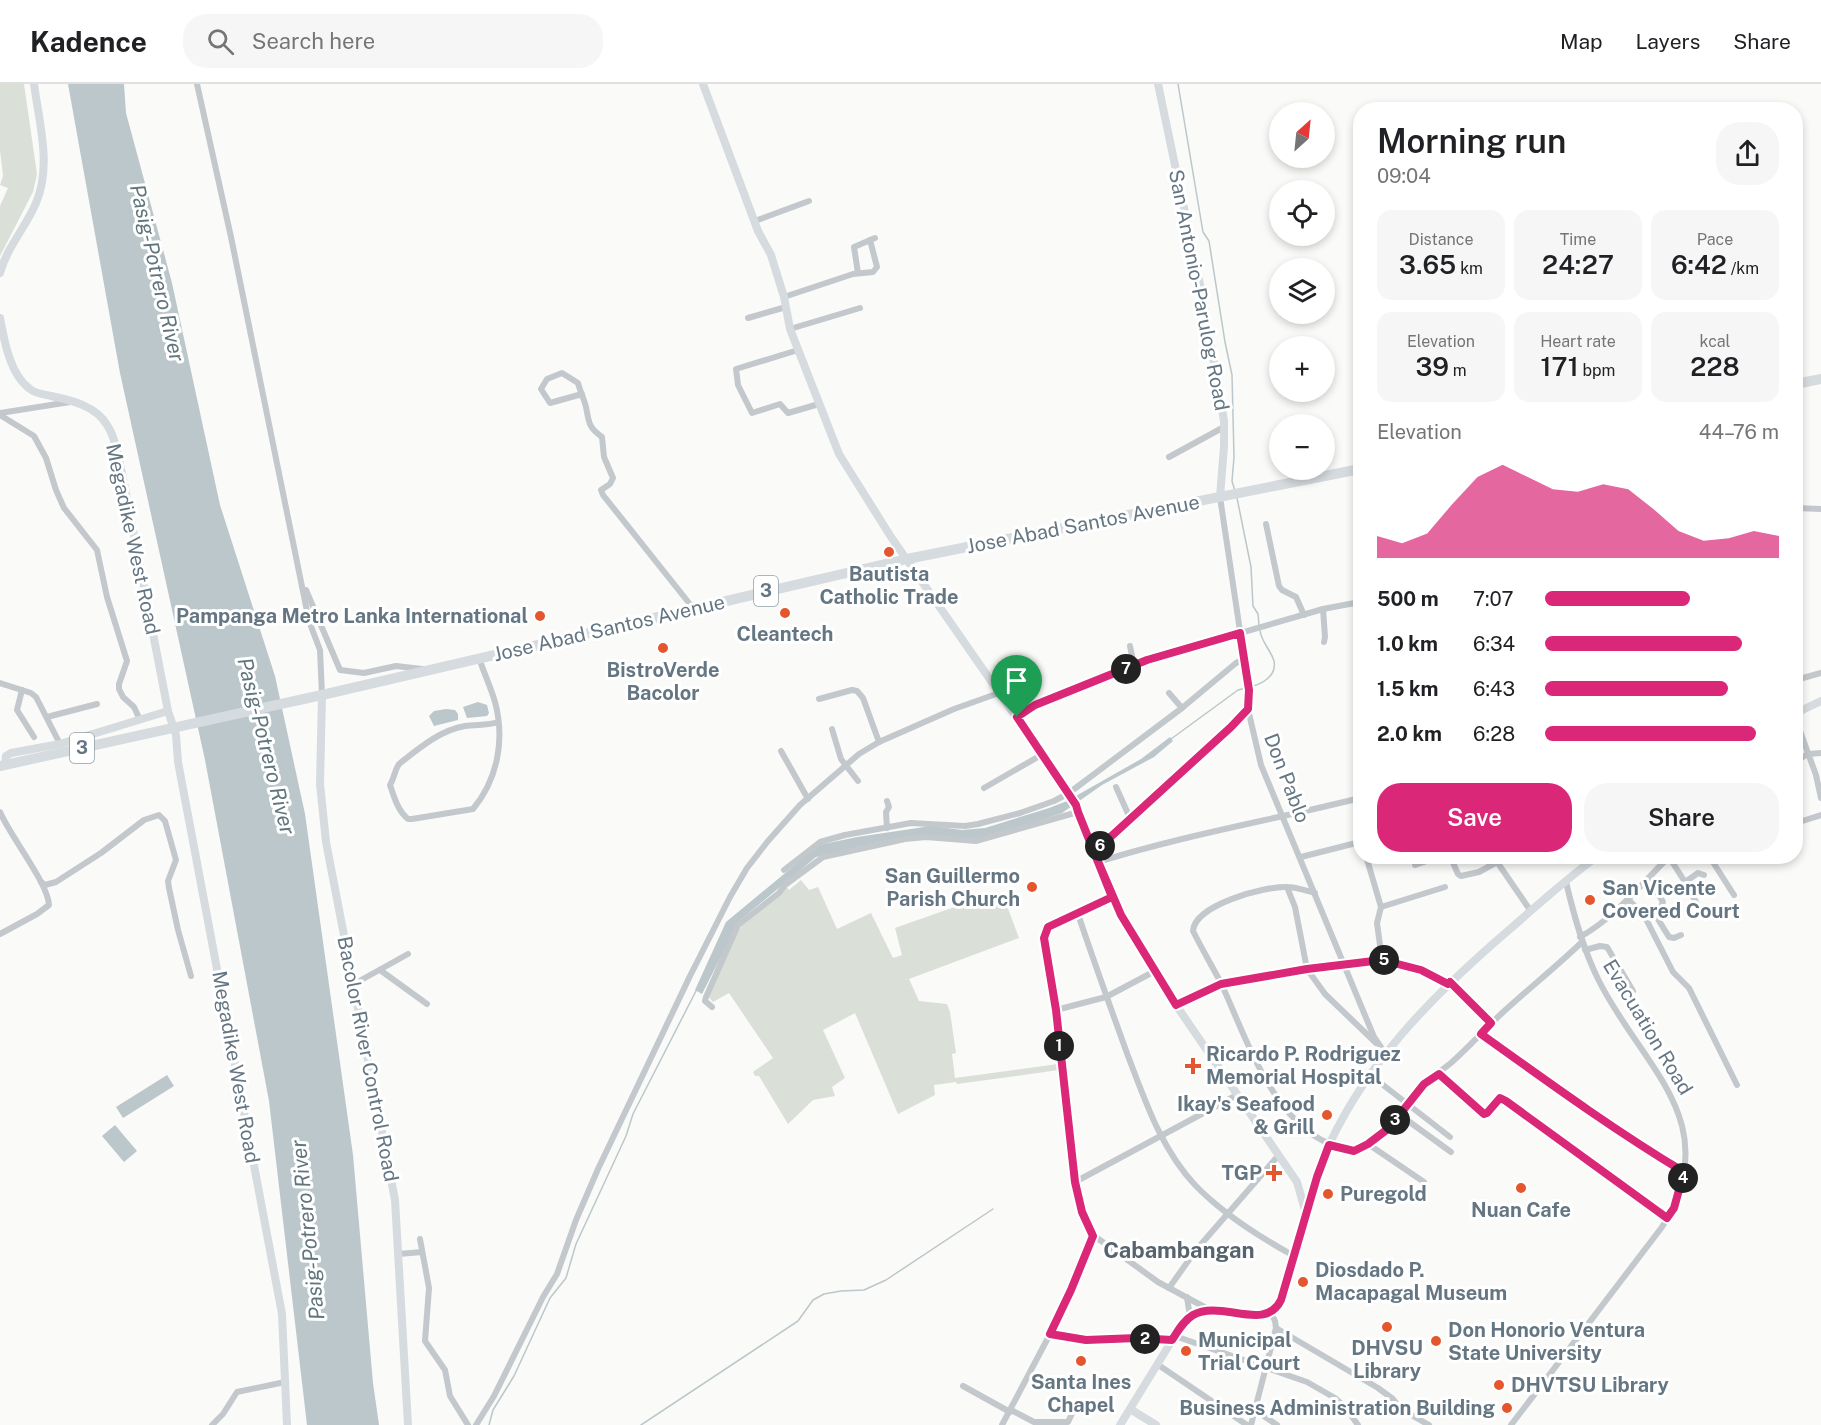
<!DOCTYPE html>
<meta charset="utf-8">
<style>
:root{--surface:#fff;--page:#f6f6f6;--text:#202124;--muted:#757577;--line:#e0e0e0;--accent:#db2777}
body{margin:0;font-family:"Public Sans",sans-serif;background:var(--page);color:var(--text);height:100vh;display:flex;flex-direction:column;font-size:22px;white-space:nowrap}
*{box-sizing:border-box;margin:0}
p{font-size:20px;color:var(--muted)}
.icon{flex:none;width:33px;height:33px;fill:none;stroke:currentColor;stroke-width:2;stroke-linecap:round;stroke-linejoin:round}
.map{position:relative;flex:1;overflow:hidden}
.panel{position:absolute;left:1353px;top:18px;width:450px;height:762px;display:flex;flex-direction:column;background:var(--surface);border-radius:24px;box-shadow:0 3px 9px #0003}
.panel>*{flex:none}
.needle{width:39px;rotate:27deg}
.controls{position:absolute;left:1269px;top:18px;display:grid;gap:12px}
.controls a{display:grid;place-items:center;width:66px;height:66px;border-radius:50%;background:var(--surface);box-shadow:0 3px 9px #0003;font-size:30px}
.pin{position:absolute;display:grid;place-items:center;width:51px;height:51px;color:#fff;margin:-62px -26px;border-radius:50% 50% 50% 0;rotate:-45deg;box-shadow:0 0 6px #0007}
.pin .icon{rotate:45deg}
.km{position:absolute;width:30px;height:30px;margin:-15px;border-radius:50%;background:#222;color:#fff;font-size:16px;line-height:30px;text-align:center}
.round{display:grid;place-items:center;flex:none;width:63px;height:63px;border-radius:24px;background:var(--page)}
.overview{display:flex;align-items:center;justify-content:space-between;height:102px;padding:0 24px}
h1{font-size:33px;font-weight:600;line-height:45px}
.metrics{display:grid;grid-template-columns:repeat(3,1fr);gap:9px;height:102px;padding:6px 24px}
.metrics div{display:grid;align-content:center;border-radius:15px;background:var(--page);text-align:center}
.metrics b{font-size:26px;font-weight:600}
.metrics small{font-size:16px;font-weight:400}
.metrics p{font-size:16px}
.chart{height:168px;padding:12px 24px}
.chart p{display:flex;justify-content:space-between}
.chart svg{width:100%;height:108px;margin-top:6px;fill:var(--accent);opacity:.7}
.button{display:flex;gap:12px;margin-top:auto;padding:12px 24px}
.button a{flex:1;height:69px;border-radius:24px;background:var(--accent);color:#fff;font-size:24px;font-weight:600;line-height:69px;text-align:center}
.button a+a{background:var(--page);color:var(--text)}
ul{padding:0 24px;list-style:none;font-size:20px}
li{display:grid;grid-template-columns:96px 72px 1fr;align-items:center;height:45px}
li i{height:15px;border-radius:8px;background:var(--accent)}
header{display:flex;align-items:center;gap:36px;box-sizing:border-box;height:84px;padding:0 30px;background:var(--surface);border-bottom:2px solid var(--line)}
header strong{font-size:28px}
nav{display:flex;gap:33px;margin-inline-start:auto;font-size:21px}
.search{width:420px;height:54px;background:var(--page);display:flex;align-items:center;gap:15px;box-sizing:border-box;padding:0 21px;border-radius:24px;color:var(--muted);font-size:22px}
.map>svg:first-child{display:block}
.green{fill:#dadfd7}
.water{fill:#bbc7cb}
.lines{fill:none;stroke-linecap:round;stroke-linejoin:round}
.stream{stroke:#bbc7cb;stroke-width:1.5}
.street{stroke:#c3c8cc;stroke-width:6}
.secondary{stroke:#d6dbdf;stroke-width:8}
.highway{stroke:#d6dbdf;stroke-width:10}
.route-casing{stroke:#fff;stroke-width:12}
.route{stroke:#db2777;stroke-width:8}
.poi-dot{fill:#e4572e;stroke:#fff;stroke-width:2}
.labels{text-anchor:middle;stroke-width:6;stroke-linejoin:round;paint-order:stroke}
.shield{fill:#fff;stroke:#939fa8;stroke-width:1.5}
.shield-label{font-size:18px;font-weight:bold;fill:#657683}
.street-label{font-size:20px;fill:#657683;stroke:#fff}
.poi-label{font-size:20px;font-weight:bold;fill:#657683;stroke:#fff;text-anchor:start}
.water-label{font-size:21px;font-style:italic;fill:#60757c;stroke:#fff}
.quarter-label{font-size:22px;font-weight:bold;fill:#57646e;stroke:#fff}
</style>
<header>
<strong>Kadence</strong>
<div class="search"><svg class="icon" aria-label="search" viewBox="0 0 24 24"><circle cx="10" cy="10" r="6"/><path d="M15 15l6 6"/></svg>Search here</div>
<nav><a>Map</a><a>Layers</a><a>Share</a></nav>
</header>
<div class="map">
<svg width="1821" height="1341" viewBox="0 0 1821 1341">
<rect width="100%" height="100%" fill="#fafaf8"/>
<g class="green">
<path d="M 0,0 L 24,0 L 37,90 L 33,108 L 0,172 L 0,122 L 8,104 L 0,101 L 3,92 L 0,66 Z"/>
<path d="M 801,796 L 809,806 L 818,803 L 837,845 L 871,829 L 893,874 L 902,871 L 895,844 L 997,808 L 1007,822 L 1019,854 L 909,895 L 919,917 L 947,920 L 950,928 L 956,969 L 952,970 L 955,994 L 1058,980 L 1059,986 L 957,1000 L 956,998 L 934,1001 L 935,1011 L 898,1030 L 855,929 L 823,946 L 845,994 L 832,1003 L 835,1012 L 813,1016 L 788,1040 L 759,992 L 755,992 L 753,988 L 773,974 L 729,909 L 713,918 L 708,912 L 733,856 L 742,841 L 787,803 L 789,806 Z"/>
</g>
<g class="water">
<path d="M 68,0 L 124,0 L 126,29 L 172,199 L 220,421 L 275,592 L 305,730 L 353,1071 L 373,1299 L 379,1341 L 307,1341 L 269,1017 L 205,676 L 120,289 Z"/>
<path d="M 478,618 L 487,621 L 489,629 L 487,632 L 467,634 L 463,623 Z"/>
<path d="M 446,625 L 455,626 L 458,630 L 458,636 L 434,642 L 429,632 L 434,627 Z"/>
<path d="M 1170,653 L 1173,657 L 1154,673 L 1102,701 L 1062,729 L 1032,739 L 979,754 L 883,757 L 816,773 L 739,837 L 702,910 L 695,906 L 726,838 L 819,761 L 857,753 L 931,742 L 962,746 L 985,744 L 1049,724 L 1067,717 L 1141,675 Z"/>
<path d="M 167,991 L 174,1002 L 123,1034 L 116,1023 Z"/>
<path d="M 115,1041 L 137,1067 L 124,1078 L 102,1052 Z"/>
</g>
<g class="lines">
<g class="stream">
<path d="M 1178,0 L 1203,148 L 1209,157 L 1225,258 L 1232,291 L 1234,373 L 1232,397 L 1235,407"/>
<path d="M 1237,414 L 1251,483 L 1253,522 L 1258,530 L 1259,541"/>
<path d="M 1250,603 C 1262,600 1277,592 1274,577 C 1271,566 1261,558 1260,546"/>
<path d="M 1171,655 L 1238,606 L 1246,604"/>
<path d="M 489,1341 L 493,1326 L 514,1292 L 550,1214 L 566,1194 L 576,1160 L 626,1052 L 633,1030 L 697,905"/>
<path d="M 641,1341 L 798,1237 L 813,1216 L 824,1210 L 841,1207 L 864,1206 L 886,1196 L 993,1125"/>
</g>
<g class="street">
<path d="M 197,0 L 231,153 L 309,537 L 320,566 L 322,611"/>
<path d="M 755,137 L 809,117"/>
<path d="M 858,189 L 854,163 L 875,154"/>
<path d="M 784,213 L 853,190 L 873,188 L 877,183 L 870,156"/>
<path d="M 748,234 L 786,223"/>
<path d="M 790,245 L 860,224"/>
<path d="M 798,266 L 736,285 L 738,301 L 752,329 L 780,320 L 788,329 L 819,320"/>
<path d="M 582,310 L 550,319 L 541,305 L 547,295 L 562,289 L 578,299 C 580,307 584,315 586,323 C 589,338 588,343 602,353 L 604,373 L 613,394 L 610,400 L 601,406 L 603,411 L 693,524"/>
<path d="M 0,329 L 70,318"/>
<path d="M 0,331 L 34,352 L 46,374 L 56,406 L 64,424 L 97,466 L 107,513 L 127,577 L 119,600 L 119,605 L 123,613 L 134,623 L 140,636"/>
<path d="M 1169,373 L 1224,343"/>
<path d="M 1220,413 L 1247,594 L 1248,625 L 1261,681 L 1374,953 L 1385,969"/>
<path d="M 1796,424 L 1821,425"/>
<path d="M 1266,440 L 1279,502 L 1282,506 L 1296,513 L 1304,531"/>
<path d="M 306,506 L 340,586 L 364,589 L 396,582 L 422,585"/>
<path d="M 1323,525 L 1325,553 L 1324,558"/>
<path d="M 1130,562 L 1134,582"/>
<path d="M 479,574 C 484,589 491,604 495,618 C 505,655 498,695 473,725 L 412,735 L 408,735 C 398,727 394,713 390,701 C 395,693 394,687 399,680 C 418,665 440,646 465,642 C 476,640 487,642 498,638"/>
<path d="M 1796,596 L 1821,589"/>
<path d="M 0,599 L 31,609 L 36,613 L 60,660"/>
<path d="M 22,606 L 17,626 L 34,653"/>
<path d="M 1169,609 L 1182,624"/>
<path d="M 819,615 L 852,606 L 857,607 L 863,614 L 879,658"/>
<path d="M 47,633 L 97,620"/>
<path d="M 1017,633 L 1035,621 L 1147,576 L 1323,525 L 1360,518"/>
<path d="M 1796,636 L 1816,691 L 1821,714"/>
<path d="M 832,645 L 841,675 L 858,697"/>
<path d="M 781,667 L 808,715"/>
<path d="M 1796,677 L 1808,670 L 1821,669"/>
<path d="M 1116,703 L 1130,734"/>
<path d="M 984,704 L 1043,670"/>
<path d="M 0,728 C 10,752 48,799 49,821 L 37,830 L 0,850"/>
<path d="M 1796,739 L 1821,731"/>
<path d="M 887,744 L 886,728 L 889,723 L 887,717"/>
<path d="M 1094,768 L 1231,643 L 1248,625"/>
<path d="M 1366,772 L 1381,823 L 1445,803"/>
<path d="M 1450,772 L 1458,790 L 1461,792 L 1479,788 L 1508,772"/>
<path d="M 1493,772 L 1530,826"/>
<path d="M 1709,772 L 1734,811"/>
<path d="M 1301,773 L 1360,758"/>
<path d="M 1669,773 L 1685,798 L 1698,789 L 1704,791"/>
<path d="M 1098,778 C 1184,751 1273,736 1360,714"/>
<path d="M 1415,781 L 1442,772"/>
<path d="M 784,786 L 820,758 L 845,751 L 911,739 L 965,742 L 978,740 L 1020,729 L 1054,717 L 1069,709 L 1182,624 L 1236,579 L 1244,575"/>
<path d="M 1649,795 L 1663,818 L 1656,832 L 1669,853 L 1674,854 L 1681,851"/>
<path d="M 41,798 L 45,801 L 56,798 L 101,769 L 144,736 L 159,731 L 165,737 L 176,776 L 168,797 L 169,804 L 178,846 L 191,892"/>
<path d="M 1685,798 L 1702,829"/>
<path d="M 1287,803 L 1295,823 L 1307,885 L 1325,910 L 1376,959"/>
<path d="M 1315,809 C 1307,807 1296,803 1287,803 C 1265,802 1194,821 1193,847 C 1202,865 1212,882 1221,899 C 1246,953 1275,1046 1339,1063 C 1344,1065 1351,1068 1356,1066 C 1388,1057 1402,1021 1424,1000 C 1432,992 1443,986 1452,978 C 1469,963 1484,946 1501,930 C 1527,906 1556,883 1582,858"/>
<path d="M 1112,813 L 1048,843 L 1044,854 L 1056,926 L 1078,1114 L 1085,1136 L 1093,1151 L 1158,1198 L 1210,1226"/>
<path d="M 1628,815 L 1645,833 L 1673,888 L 1689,904 L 1737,1001"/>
<path d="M 1381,823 L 1377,839 L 1382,876"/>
<path d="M 1078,830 C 1094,878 1111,925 1128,972 C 1145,1016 1161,1065 1195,1101 C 1223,1130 1258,1152 1294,1172"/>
<path d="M 1580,853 C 1616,833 1641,800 1670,772"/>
<path d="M 1585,866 L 1600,862 L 1607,863 L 1633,907"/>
<path d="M 380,886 L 427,920"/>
<path d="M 1450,898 L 1491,939"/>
<path d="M 354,900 L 408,870"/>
<path d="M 1176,921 L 1221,900 L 1307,885 L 1371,877 L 1382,876 L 1410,882 L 1448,900"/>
<path d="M 712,923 L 705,917 L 706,913 L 738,841 L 779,809 L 785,801 L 823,773 L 905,755 L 926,753 L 976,757 L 1078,728"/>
<path d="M 1056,926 L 1106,913 L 1155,887"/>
<path d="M 1481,950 L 1562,1008 L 1684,1088"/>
<path d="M 1439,989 L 1484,1030 L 1487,1029 L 1500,1014 L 1505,1017 L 1667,1134"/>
<path d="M 1369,990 L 1450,1053"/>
<path d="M 1400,1031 L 1451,1068"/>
<path d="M 1368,1060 L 1424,1098"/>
<path d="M 1075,1098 L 1237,1011"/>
<path d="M 420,1155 L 429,1204 L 425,1257 L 445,1286 L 450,1312 L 468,1341"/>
<path d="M 399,1170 L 422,1168"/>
<path d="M 1169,1204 L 1196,1166 L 1278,1072"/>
<path d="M 1187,1213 L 1190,1233"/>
<path d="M 1276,1244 L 1378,1304 L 1393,1315 L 1401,1325 L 1429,1341"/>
<path d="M 1050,1250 L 1086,1256 L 1137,1255 L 1172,1256"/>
<path d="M 1175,1252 L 1307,1298 L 1335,1314 L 1345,1323 L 1358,1341"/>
<path d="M 1157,1280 L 1247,1341"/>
<path d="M 963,1302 L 1010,1328"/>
<path d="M 1011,1326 L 1034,1338 L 1068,1338 L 1076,1321"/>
<path d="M 1255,1326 L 1277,1341"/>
<path d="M 212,1341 L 223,1330 L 237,1308 L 285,1298"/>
<path d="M 476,1341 L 494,1312 L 543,1213 L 557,1190 L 576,1136 L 598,1085 L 690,892 L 730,813 L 747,784 L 768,757 L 800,721 L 859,670 L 879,658 L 954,625 L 999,609"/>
<path d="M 1002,1341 L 1050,1250 L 1071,1206 L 1093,1151"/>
<path d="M 1251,1341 L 1276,1244 L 1275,1237 L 1271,1229"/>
<path d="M 1511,1341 L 1662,1143 C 1727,1038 1642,983 1599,897 C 1583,865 1574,832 1566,798"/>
</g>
<g class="secondary">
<path d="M 703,0 L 758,147 L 771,171 L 784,213 L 790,245 L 839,370 L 891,453 L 1069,709 L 1112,813 L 1130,846 L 1176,921 L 1297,1098 L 1306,1130"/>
<path d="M 1158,0 L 1203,215 L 1224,337 L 1224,362 L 1220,413"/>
<path d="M 0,189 C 7,163 26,143 36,119 C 52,82 39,38 34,0"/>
<path d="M 0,234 C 4,256 10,291 30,305 C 36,310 44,310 51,312 C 71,316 96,322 107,341 C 116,354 118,374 122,389 L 168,627 L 176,651 L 178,678 L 282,1230 L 287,1341"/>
<path d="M 322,611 L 320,700 L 326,758 L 395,1116 L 408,1341"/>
<path d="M 1796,629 L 1821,617"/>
<path d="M 5,681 L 6,672 L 11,669 L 60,660 L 168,627"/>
<path d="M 1130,1325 L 1156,1341"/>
<path d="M 1120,1341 L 1179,1245 C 1209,1204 1247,1247 1275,1226 C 1285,1213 1288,1195 1292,1179 C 1302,1146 1308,1111 1321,1079 C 1361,982 1432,912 1510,845 C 1539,820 1567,794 1598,772"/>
</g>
<g class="highway">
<path d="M 1796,300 L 1821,295"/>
<path d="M 0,682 L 322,611 L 907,475 L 1360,385"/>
</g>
</g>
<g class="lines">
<g class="route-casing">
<path id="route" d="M 1017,633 L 1076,721 L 1078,728 L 1112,813 L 1048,843 L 1044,854 L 1056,926 L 1075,1098 L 1082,1128 L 1093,1152 L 1071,1206 L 1050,1250 L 1086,1256 L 1137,1254 L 1172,1256 C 1178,1247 1183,1237 1193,1231 C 1221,1215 1265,1249 1281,1216 L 1317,1093 L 1329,1061 L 1354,1067 L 1368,1060 L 1389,1044 L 1424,1000 L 1439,990 L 1484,1030 L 1487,1029 L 1500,1014 L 1506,1017 L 1667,1134 L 1674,1124 L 1684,1088 C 1614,1046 1548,998 1481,950 L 1491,939 L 1450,898 L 1448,900 L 1421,886 L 1382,876 L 1307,885 L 1221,900 L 1176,921 L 1121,831 L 1094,768 L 1231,643 L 1248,625 L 1249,606 L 1240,549 L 1147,576 L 1035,621 L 1017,633"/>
</g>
<use href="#route" class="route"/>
</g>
<g class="poi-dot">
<circle cx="889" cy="468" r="6"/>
<circle cx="785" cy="529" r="6"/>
<circle cx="540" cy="532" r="6"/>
<circle cx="663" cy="564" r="6"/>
<circle cx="1032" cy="803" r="6"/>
<circle cx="1590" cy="816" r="6"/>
<path d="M1190 973h6v6h6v6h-6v6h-6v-6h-6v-6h6z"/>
<circle cx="1327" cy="1031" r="6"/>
<path d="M1271 1080h6v6h6v6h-6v6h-6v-6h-6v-6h6z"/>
<circle cx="1521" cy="1104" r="6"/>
<circle cx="1328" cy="1110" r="6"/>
<circle cx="1303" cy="1198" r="6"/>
<circle cx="1387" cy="1243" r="6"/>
<circle cx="1436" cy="1257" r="6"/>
<circle cx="1186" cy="1267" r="6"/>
<circle cx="1081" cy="1277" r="6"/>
<circle cx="1499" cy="1301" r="6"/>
<circle cx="1507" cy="1324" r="6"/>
</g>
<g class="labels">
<g class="shield">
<rect x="754" y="492" width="24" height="30" rx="4.5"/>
<rect x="70" y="649" width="24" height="30" rx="4.5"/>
</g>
<g class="shield-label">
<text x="766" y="513">3</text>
<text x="82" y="670">3</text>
</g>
<g class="street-label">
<text transform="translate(1199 206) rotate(79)" y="7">San Antonio-Parulog Road</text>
<text transform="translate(1083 440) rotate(-11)" y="7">Jose Abad Santos Avenue</text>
<text transform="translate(133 455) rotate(78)" y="7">Megadike West Road</text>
<text transform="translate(609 544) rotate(-13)" y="7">Jose Abad Santos Avenue</text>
<text transform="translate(1287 694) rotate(69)" y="7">Don Pablo</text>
<text transform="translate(1648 943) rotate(59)" y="7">Evacuation Road</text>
<text transform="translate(368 975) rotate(79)" y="7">Bacolor River Control Road</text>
<text transform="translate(236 983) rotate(80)" y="7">Megadike West Road</text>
</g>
<g class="poi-label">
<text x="889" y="497" text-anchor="middle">Bautista<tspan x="889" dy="23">Catholic Trade</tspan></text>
<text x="528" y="539" text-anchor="end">Pampanga Metro Lanka International</text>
<text x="785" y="557" text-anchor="middle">Cleantech</text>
<text x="663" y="593" text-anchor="middle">BistroVerde<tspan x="663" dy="23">Bacolor</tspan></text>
<text x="1020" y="799" text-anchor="end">San Guillermo<tspan x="1020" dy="23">Parish Church</tspan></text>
<text x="1602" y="811">San Vicente<tspan x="1602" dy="23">Covered Court</tspan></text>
<text x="1206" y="977">Ricardo P. Rodriguez<tspan x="1206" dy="23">Memorial Hospital</tspan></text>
<text x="1315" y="1027" text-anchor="end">Ikay's Seafood<tspan x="1315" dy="23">&amp; Grill</tspan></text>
<text x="1262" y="1096" text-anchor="end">TGP</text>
<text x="1340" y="1117">Puregold</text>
<text x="1521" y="1133" text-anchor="middle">Nuan Cafe</text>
<text x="1315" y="1193">Diosdado P.<tspan x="1315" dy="23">Macapagal Museum</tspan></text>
<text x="1448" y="1253">Don Honorio Ventura<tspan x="1448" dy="23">State University</tspan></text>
<text x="1198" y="1263">Municipal<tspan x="1198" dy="23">Trial Court</tspan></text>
<text x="1387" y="1271" text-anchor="middle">DHVSU<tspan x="1387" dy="23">Library</tspan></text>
<text x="1081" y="1305" text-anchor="middle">Santa Ines<tspan x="1081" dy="23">Chapel</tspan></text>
<text x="1511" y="1308">DHVTSU Library</text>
<text x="1495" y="1331" text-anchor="end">Business Administration Building</text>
</g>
<g class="water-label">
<text transform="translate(157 189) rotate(77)" y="7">Pasig-Potrero River</text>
<text transform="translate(266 662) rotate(76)" y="7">Pasig-Potrero River</text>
<text transform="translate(308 1146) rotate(-96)" y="7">Pasig-Potrero River</text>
</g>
<g class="quarter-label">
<text x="1179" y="1174">Cabambangan</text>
</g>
</g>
</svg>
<div class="controls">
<a><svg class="needle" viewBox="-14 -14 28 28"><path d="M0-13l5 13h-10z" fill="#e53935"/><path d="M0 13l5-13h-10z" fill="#757577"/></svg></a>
<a><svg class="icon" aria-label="locate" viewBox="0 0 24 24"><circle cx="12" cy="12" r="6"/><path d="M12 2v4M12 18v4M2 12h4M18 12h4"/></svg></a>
<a><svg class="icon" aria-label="layers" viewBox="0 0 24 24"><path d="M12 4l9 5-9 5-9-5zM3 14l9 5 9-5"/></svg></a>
<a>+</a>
<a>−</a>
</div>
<div class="pin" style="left:1017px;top:633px;background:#1e9e55"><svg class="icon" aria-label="arrive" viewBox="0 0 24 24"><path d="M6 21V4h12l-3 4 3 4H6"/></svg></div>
<b class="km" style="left:1059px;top:962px">1</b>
<b class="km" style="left:1145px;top:1255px">2</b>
<b class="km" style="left:1395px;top:1036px">3</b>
<b class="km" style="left:1683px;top:1094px">4</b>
<b class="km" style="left:1384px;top:876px">5</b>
<b class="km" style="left:1100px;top:762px">6</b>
<b class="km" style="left:1126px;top:585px">7</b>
<section class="panel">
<div class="overview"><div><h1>Morning run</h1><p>09:04</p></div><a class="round"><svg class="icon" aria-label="share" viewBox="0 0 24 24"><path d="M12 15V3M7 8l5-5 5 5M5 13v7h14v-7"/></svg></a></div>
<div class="metrics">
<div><p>Distance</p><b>3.65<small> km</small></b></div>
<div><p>Time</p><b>24:27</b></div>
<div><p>Pace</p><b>6:42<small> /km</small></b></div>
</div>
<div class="metrics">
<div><p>Elevation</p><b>39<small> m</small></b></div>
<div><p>Heart rate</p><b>171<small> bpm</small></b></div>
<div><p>kcal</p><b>228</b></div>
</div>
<div class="chart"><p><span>Elevation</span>44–76 m</p>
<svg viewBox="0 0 160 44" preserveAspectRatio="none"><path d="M0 44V35L10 38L20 34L30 22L40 11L50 6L60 11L70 16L80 17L90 14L100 16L110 24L120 33L130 37L140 36L150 33L160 35V44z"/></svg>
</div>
<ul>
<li><b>500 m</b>7:07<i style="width:62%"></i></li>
<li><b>1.0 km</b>6:34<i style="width:84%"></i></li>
<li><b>1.5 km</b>6:43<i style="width:78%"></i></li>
<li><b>2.0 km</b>6:28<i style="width:90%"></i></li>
</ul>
<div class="button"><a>Save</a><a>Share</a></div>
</section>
</div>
